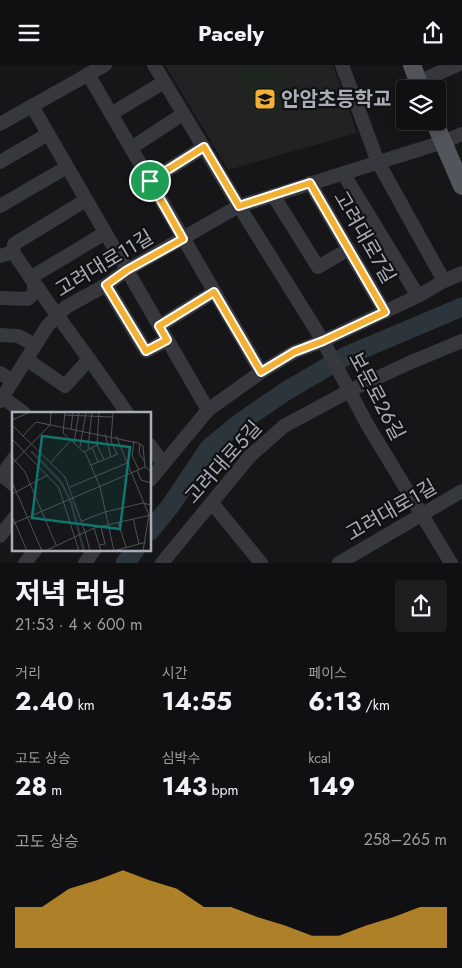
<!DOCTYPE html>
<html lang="ko">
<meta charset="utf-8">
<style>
:root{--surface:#101012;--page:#1e1e20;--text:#f1f3f6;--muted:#9c9d9f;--line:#303032;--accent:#f2b134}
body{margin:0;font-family:Jost,"Noto Sans KR",sans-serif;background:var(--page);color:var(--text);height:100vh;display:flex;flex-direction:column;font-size:19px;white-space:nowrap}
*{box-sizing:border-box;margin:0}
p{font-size:16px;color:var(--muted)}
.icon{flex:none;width:28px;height:28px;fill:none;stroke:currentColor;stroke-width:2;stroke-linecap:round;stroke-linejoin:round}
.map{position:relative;height:498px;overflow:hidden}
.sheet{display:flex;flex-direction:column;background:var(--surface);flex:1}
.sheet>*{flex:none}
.buttons{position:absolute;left:396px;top:15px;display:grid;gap:10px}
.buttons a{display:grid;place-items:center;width:50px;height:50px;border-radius:5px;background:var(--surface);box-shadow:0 2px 12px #0003,0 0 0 1px var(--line);font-size:25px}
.pin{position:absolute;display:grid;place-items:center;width:42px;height:42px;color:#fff;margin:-21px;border:2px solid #fff;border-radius:50%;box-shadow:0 1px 5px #0007}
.round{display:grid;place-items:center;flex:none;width:52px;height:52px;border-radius:5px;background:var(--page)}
.headline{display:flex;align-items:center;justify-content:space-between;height:85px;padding:0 15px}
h1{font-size:28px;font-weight:700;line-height:38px}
.metrics{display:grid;grid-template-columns:repeat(3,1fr);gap:8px;height:85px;padding:5px 15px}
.metrics div{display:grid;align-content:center}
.metrics b{font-size:25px;font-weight:700}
.metrics small{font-size:14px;font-weight:400}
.metrics p{font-size:14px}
.chart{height:140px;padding:10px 15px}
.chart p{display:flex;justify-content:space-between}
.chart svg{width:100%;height:90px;margin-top:5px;fill:var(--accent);opacity:.7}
header{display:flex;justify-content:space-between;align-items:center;height:65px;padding:0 15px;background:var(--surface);font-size:22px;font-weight:700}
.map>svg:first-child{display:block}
.built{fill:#222225}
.garden{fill:#1e261f}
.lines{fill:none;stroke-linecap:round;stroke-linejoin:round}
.river{stroke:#2c353c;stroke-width:19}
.minor{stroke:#37383d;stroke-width:14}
.major{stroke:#53555c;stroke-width:18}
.route-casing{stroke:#fff;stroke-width:10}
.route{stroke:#f2b134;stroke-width:6}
.labels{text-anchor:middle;stroke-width:4.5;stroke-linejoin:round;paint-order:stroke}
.poi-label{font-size:20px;font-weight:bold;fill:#a8adb8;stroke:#111113;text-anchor:start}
.street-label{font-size:20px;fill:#a8adb8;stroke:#111113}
.inset-river{fill:none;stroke:#2c353c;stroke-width:2.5}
.inset-road{fill:none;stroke:#505258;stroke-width:1}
.view{fill:#0f766e;fill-opacity:0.15;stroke:#0f766e;stroke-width:2.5}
.inset-edge{fill:none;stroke:#a8adb8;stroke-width:2.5}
</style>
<header><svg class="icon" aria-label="menu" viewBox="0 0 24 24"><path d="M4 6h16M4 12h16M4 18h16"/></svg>Pacely<svg class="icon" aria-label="share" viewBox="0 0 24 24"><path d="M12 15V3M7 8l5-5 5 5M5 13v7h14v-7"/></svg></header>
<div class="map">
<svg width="462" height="498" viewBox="0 0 462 498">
<rect width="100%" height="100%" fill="#161618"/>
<path class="built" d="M 165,0 L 333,0 L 357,68 L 228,105 Z"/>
<path class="garden" d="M 237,0 L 276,0 L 296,33 L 262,54 L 231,4 Z"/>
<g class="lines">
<g class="river">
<path d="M 150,466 L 171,440 L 209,383 L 238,359 L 286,326 L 346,291 L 462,242"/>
<path d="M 125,498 L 136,484"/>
</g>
<g class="minor">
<path d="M 154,0 L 242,146 L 323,276 L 367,359 L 451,498"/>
<path d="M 342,0 L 378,97 L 444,216"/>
<path d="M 88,9 L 261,307"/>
<path d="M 418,17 L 457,0"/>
<path d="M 32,41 L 208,345"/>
<path d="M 111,49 L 164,17"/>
<path d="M 0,59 L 105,0"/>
<path d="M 131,83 L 183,49"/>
<path d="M 0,97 L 48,69"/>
<path d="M 343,108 L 418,231"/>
<path d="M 150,116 L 204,82"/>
<path d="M 310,118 L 385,247"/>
<path d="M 273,130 L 318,202 L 349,184"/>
<path d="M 0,141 L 67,102"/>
<path d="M 13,187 L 14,179 L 86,135"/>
<path d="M 0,191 L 13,187 C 50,242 90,294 127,348"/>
<path d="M 30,213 L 105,168"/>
<path d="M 106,220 L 146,286 L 167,275"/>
<path d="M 0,233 L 28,234 L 34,228 L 34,219"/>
<path d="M 159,261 L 214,227"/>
<path d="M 0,270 L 18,271 L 35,280"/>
<path d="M 26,294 L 65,321 L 89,294"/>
<path d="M 0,308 L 13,316"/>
<path d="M 2,332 L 24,348"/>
<path d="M 0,336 L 48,260 L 66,242 L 106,220 L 127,205 L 239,141 L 443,77 L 462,69"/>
<path d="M 150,380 L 163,399"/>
<path d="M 0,409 L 14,420"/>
<path d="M 2,410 L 14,393"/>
<path d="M 150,415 L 208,345 L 261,307 L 294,287 L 323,276 L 418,231 L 444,216 L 462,208"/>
<path d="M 212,438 L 261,498"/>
<path d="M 0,471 L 14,453"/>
<path d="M 25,498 L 36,484"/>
<path d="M 85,498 L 95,484"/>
<path d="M 162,498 L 250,391 L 284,361 L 351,325 L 409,298 L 462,276"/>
<path d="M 339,498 L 462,426"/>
</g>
<g class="major">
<path d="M 412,0 L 421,24"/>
<path d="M 434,56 L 462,121"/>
</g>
</g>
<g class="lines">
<g class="route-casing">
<path id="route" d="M 204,82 L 239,141 L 310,118 L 385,247 L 323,276 L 294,287 L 261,307 L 214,227 L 159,261 L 167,275 L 146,286 L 106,220 L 127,205 L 183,174 L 150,116 Z"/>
</g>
<use href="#route" class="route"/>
</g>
<defs>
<g id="school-square" transform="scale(1.125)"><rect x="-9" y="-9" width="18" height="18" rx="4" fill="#f2b134" stroke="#111113"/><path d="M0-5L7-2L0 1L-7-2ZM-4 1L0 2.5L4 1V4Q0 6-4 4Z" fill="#111"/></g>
</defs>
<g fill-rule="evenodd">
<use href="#school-square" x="265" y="34"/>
</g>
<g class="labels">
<g class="poi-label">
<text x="281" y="41">안암초등학교</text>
</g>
<g class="street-label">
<text transform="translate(365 172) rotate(60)" y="7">고려대로7길</text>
<text transform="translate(104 198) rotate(-31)" y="7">고려대로11길</text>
<text transform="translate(377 331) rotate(62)" y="7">보문로26길</text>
<text transform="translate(223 397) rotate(-48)" y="7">고려대로5길</text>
<text transform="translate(391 445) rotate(-30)" y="7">고려대로1길</text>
</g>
</g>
<g transform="translate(12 347)">
<rect width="139" height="139" fill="#161618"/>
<path class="inset-river" d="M 19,39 L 49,70 L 59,90 L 72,139"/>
<path class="inset-road" d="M 53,0 L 51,21 L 74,42 L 88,75 L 102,139M 101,0 L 99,29 L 105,42M 52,3 L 101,5M 0,8 L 18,0M 24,10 L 126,31 L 131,34 L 133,55 L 139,59M 0,13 L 53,65 L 73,120M 59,17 L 61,0M 93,22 L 99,45M 11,24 L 24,10M 104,24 L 137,103 L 131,139M 0,27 L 47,76 L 67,139M 122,29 L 120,44 L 127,58M 62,31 L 67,0M 128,32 L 127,41 L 132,49M 85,33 L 92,48M 68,35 L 74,0M 80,36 L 86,50M 79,37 L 76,35 L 80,0M 72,40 L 85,33 L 87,0M 0,45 L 13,60 L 44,133M 39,50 L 59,28M 0,52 L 38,13 L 39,0M 79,53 L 106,42M 125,58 L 129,68 L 139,71M 0,70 L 30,139M 58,75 L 115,51M 0,82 L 36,63M 0,104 L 15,139M 121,106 L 127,132M 70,109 L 93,100 L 131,91 L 139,93M 106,110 L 114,135M 0,112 L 133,55M 82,116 L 89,139M 73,120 L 78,139M 87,133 L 93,132 L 89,115M 33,139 L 82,116 L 139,103M 102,139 L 134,130"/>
<path class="view" d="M 30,24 L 118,35 L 108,117 L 20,106 Z"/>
<rect width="139" height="139" class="inset-edge"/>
</g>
</svg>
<div class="buttons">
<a><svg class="icon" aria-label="layers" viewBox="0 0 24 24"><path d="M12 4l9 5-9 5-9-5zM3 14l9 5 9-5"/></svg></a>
</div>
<div class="pin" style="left:150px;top:116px;background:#1e9e55"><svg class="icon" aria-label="arrive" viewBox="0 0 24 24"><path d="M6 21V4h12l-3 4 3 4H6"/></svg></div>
</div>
<section class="sheet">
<div class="headline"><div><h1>저녁 러닝</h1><p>21:53 · 4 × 600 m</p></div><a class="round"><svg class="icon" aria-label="share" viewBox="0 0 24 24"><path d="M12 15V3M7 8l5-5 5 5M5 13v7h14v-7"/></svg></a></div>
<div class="metrics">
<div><p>거리</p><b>2.40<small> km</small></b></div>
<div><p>시간</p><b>14:55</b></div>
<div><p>페이스</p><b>6:13<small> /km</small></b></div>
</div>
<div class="metrics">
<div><p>고도 상승</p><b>28<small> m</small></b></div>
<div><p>심박수</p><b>143<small> bpm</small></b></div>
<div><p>kcal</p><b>149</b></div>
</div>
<div class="chart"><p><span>고도 상승</span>258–265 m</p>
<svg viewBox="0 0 160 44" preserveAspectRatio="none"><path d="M0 44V24L10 24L20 15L30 11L40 6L50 11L60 15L70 24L80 24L90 29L100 33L110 38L120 38L130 33L140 29L150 24L160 24V44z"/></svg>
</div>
</section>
